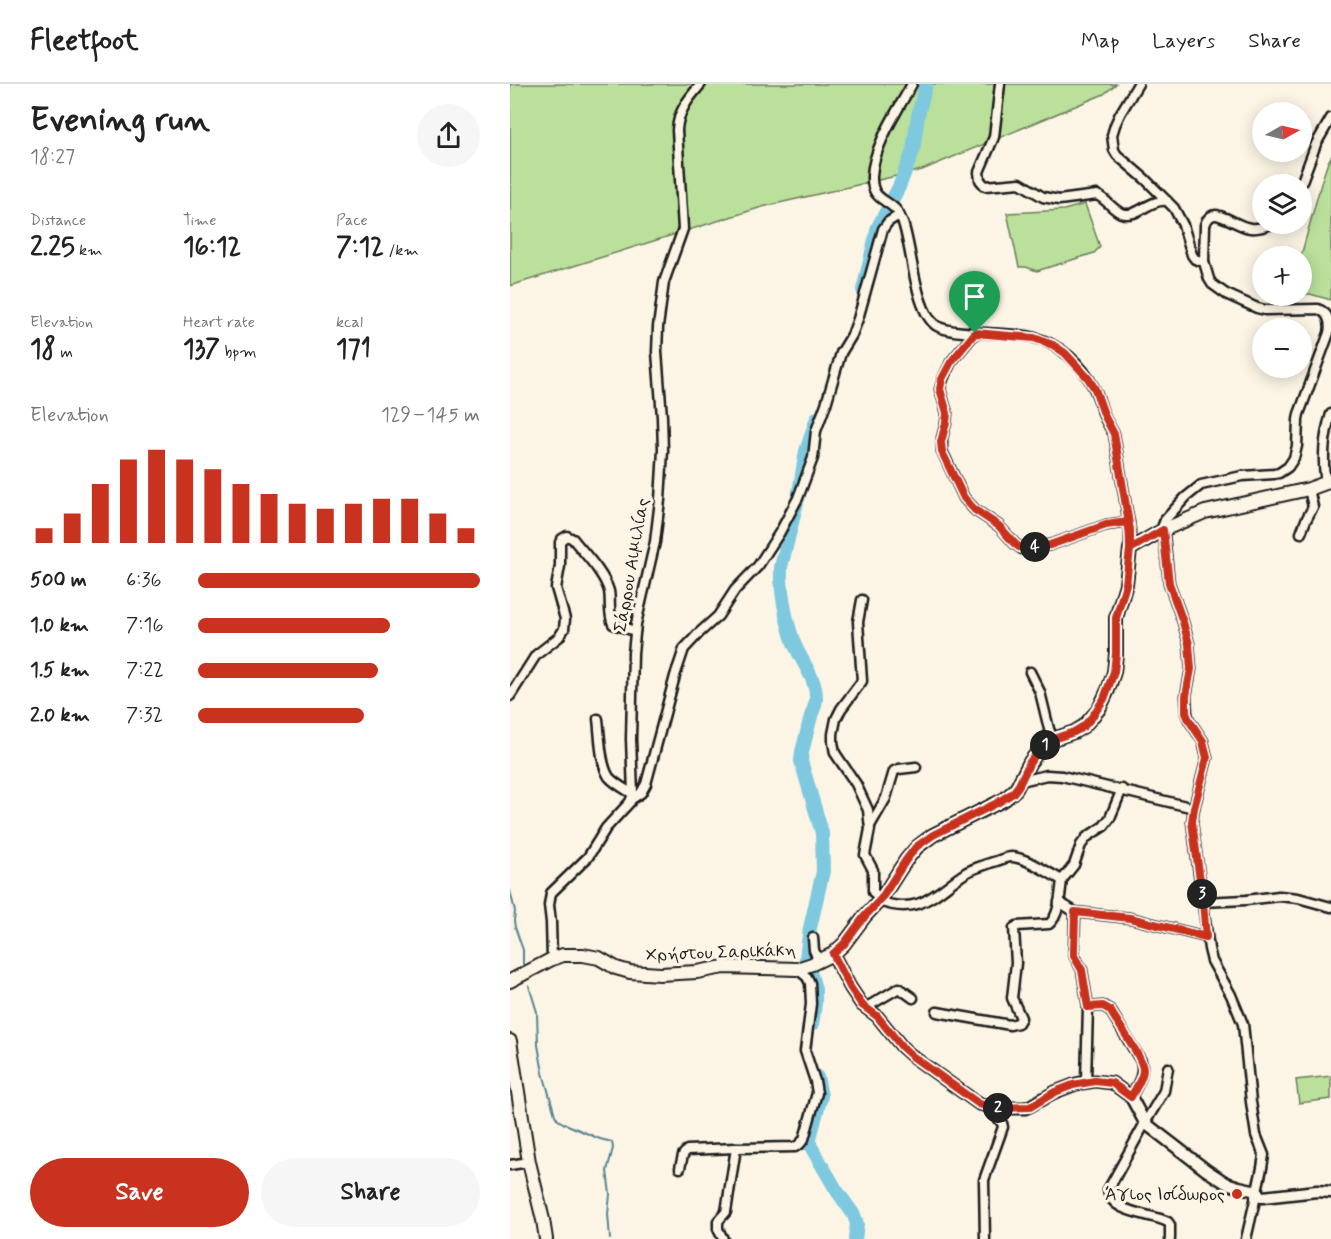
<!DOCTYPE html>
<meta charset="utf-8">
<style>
:root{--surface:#fff;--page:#f6f6f6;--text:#222;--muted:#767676;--line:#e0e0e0;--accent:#c8321e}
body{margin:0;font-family:Mynerve,sans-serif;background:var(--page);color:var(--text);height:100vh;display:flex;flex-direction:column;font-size:22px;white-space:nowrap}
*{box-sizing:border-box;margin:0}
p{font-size:20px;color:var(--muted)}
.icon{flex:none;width:33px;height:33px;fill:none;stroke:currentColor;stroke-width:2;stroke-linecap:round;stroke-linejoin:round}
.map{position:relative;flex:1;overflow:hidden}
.side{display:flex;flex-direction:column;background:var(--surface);width:510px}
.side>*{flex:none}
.needle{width:39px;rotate:82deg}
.tools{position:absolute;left:742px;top:18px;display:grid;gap:12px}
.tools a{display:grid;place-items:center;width:60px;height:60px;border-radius:50%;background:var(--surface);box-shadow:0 3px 15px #0003;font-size:30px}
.pin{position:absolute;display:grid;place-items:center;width:51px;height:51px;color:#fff;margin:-62px -26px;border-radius:50% 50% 50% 0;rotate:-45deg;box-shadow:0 0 6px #0007}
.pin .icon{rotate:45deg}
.km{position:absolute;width:30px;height:30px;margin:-15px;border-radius:50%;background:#222;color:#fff;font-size:16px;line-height:30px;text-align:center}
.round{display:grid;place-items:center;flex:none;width:63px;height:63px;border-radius:32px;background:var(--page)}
.headline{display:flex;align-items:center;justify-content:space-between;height:102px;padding:0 30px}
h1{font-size:33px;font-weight:800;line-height:45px}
.figures{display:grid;grid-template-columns:repeat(3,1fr);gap:9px;height:102px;padding:6px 30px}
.figures div{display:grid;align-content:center}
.figures b{font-size:26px;font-weight:800}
.figures small{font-size:16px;font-weight:400}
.figures p{font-size:16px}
.chart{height:168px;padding:12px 30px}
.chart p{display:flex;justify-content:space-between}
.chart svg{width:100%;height:108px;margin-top:6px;stroke:var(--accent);stroke-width:6}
.action{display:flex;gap:12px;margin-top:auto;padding:12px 30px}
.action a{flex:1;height:69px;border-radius:36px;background:var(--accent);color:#fff;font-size:24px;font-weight:800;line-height:69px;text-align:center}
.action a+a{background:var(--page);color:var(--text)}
ul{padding:0 30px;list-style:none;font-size:20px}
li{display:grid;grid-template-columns:96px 72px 1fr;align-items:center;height:45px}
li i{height:15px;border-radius:8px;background:var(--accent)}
header{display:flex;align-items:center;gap:36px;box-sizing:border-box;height:84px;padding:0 30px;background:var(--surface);border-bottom:2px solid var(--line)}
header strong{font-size:28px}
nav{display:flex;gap:33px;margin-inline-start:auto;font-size:21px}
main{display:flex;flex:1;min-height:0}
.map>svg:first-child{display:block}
.green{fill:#bae09b;stroke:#6b7e5c;stroke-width:1.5}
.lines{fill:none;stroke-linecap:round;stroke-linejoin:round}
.stream{stroke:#578492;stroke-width:2}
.river{stroke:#7fc9e0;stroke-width:14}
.minor-casing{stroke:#1c1c1c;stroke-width:13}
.tertiary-casing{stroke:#1c1c1c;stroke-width:15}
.secondary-casing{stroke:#1c1c1c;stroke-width:16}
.minor{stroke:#fcf5e5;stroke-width:8}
.tertiary{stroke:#fcf5e5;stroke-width:10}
.secondary{stroke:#fcf5e5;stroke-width:12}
.route-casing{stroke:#fff;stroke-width:12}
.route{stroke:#c8321e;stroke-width:8}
.poi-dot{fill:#c8321e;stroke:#fcf5e5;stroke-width:2}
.labels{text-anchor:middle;stroke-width:6;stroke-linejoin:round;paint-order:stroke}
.street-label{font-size:18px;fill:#1c1c1c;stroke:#fcf5e5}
.poi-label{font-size:18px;fill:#1c1c1c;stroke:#fcf5e5;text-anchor:end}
</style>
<header>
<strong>Fleetfoot</strong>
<nav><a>Map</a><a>Layers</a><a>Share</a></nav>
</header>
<main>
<section class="side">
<div class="headline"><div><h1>Evening run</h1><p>18:27</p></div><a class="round"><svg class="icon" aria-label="share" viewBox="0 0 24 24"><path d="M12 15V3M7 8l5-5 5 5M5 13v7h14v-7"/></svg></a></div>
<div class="figures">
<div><p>Distance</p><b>2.25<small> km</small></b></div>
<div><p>Time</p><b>16:12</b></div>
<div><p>Pace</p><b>7:12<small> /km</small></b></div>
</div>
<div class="figures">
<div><p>Elevation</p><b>18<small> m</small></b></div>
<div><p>Heart rate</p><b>137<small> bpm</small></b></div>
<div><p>kcal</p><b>171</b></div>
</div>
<div class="chart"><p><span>Elevation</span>129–145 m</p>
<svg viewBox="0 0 160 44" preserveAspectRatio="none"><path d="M5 44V38M15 44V32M25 44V20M35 44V10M45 44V6M55 44V10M65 44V14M75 44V20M85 44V24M95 44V28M105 44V30M115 44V28M125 44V26M135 44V26M145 44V32M155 44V38"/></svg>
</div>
<ul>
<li><b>500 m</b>6:36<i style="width:100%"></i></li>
<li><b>1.0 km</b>7:16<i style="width:68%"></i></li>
<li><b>1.5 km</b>7:22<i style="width:64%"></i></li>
<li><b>2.0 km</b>7:32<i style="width:59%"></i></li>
</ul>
<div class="action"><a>Save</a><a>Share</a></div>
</section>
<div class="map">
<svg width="821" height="1155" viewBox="0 0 821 1155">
<rect width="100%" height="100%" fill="#fcf5e5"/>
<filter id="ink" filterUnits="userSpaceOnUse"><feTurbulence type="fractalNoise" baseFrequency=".0167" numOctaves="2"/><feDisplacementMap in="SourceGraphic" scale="12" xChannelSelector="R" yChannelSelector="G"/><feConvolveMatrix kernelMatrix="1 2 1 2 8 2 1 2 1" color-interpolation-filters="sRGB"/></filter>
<g filter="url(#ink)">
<g class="green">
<path d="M 0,0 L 606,0 L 594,10 L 412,86 L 252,123 L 0,202 Z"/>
<path d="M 821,73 L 821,216 L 800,210 L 792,210 L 792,172 L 791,172 L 812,96 L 818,78 Z"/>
<path d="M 575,120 L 590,163 L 584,169 L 527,187 L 516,183 L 509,183 L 497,129 L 554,126 Z"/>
<path d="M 821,992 L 821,1015 L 789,1019 L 786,996 Z"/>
</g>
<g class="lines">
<g class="stream">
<path d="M 0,807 L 5,827 L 4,837 L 5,843 L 13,866 L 13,883"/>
<path d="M 19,902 L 27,928 L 28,961 L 33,989 L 45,1031 L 48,1036 L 53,1039 L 90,1055 L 102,1058 L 103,1064 L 97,1087 L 100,1110 L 98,1130 L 100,1155"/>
</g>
<g class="river">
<path d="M 353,206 L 368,143 L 389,103 L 403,67 L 408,31 L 416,0"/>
<path d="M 302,940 L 305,920 L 305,905 L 296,874 L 300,844 L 313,787 L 312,749 L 291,677 L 292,668 C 295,656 298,644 301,632 C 303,627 306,620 306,615 C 307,595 291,577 284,559 C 276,537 270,506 271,483 L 288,414 L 296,367 L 307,334"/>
<path d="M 307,993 L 311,1012 L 300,1054 L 300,1061 L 327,1107 L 344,1131 L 347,1140 L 345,1155"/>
</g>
<g class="minor-casing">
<g id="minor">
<path d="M 402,0 C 388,26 363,63 362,92 C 361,116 376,114 387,127 C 389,130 391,135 393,139 C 402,164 405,229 427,242 C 437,248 465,249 477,249 C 492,250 508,250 522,253 C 549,259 572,280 584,304 C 589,314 591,324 595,334 C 598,340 601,345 604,350 L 620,446 L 620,465"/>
<path d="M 490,0 L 484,53 L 469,88 L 470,96 L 475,102 L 510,99 L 533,113 L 549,116 L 587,111 C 596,115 602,125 611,129 C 627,135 638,115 657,117"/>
<path d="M 628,0 L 610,30 L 605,41 L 602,51 L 604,66 L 607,71 L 635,95 L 664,124 L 673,141 L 682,171 L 685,175 L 694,178"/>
<path d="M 791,100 L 806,60 L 821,34"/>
<path d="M 465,249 L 441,278 L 433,295 L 430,305 L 437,329 L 436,339 L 432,354 L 432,367 L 454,414 L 465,426 L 489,442 L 505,460 L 512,465 L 540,461 L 596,441 L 619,438"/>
<path d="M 816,399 C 812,376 814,352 821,330"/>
<path d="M 791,449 L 796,436 L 803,423 L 799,405"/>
<path d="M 352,516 L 348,538 L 352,597 L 331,625 L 326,635 L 323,650 L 323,658 L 325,669 L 346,700 L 358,726 L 360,745 L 355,771 L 363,786 L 363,808 L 371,815"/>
<path d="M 520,588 L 530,608 L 539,645 L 543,655"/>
<path d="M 0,612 L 26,571 L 49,553 L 54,545 L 55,535 L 46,504 L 50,482 L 50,458 L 52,455 L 57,452 L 63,455 C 74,469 94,489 99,507 C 101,518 98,529 103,540 L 125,547"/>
<path d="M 88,635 C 90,650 90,680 99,693 C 105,700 115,705 123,710"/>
<path d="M 511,697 L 537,691 L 552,692 L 684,724"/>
<path d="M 122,715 L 131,709 L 136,700 L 165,592 L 174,565 L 189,549 L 208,532 L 225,506 L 248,482 L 270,448 L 288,414 L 303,374 L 306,347 L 316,320 L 331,269 L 342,251 L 348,235 L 373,145 L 378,138 L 389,131"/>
<path d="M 361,740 L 376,714 L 384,687 L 389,685 L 406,683"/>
<path d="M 552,796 L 564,781 L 571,761 L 577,753 L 594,742 L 600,734 L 612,705"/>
<path d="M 369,817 C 411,833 425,808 457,788 C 464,784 475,781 483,778 C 489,777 495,773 501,773 C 516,773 538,789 552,796 C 550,810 550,831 539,840 L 507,842 L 504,844 L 506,879 L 502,914 L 511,934 L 508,939 L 500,941 L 427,928"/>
<path d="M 549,818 L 565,828 L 620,834 L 696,853"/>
<path d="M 693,818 L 736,816 L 769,812 L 788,814 L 821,823"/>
<path d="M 565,828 L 564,867 L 564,871 L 572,886 L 578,923 L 576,997"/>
<path d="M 303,854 L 304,866 L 309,878"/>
<path d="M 42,875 L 41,838 L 39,821 L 41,809 L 78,773 L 96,744 L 120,718 L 123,710 L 121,655 L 123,569 L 126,540 L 145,458 L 150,416 L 153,366 L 152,333 L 147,268 L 148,243 L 154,198 L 173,145 L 167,46 C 168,27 179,14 191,0"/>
<path d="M 578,923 L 593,922 L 600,926 L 631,977 C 635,991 627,1001 621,1013"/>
<path d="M 355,924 L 389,904 L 403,914"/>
<path d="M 658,984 L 654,1007 L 635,1039 L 598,1106 C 601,1130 641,1129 658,1138 L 660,1141 L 660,1155"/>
<path d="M 0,1081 L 19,1078"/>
<path d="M 170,1084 L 173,1071 L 177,1066 L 226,1064"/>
<path d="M 747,1107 L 752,1084 L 754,1071 L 746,1051 L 741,1018 L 733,940 L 721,911 L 702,877 L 699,865 L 682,738 L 684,724 L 697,674 L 693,657 L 679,636 L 677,629 L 676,612 L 681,585 L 679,560 L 673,538 L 659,499 L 653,441 L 655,436 L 676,413 L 691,401 L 732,392 L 764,390 L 769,389 L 778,383 L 784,374 L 787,362 L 788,336 L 789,330 L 819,249 C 821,239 819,229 808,225 L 755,226 L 747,224 L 716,210 L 702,200 L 699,195 L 694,178 L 695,141 C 697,134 702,129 710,132 C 733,140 736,150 762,140"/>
<path d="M 213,1155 L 208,1145 L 208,1137 L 216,1128 L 226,1064 L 285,1063 L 290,1060 L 294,1055 L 307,1009 L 305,997 L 295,967 L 301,920 L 300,899 L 297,893 L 287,885"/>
<path d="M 475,1155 L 474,1096 L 493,1043 L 492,1039 L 487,1033 L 486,1024"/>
<path d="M 736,1155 L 746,1112"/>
</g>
</g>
<g class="tertiary-casing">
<path id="tertiary" d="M 323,870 L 340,903 L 352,921 L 367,932 L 392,963 L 402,972 L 469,1020 L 486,1024 L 515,1024 L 520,1022 L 545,1008 L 566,1000 L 585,997 L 602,999 L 621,1013 L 635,1039 L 696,1086 L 716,1099 L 729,1103 L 747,1107 L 746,1112 L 753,1113 L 807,1107 L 821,1108"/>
</g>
<g class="secondary-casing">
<g id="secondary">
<path d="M 0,897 L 42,875 L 53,871 L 73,871 L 89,874 L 106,884 L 120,888 L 150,890 L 187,888 L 214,883 L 287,885 L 302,880 L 323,870 L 334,860 L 355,832 L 371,815 L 396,776 L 407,763 L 423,751 L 495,715 L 506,705 L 520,678 L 530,665 L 543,655 L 564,648 L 574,642 L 589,625 L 598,606 L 604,588 L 606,570 L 606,534 L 616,500 L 620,465 L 653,446 L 695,428 L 799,405 L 821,397"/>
<path d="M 0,957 L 19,1078 L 33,1136 L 36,1155"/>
</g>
</g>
<use href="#minor" class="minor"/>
<use href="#tertiary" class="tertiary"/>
<use href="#secondary" class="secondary"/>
</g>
</g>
<g class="lines" filter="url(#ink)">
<g class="route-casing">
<path id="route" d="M 465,249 L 524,254 L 543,261 L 555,269 L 578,294 L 585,305 L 595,333 L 604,350 L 620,446 L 620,465 L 616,500 L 606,534 L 606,570 L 604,588 L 594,615 L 582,633 L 574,642 L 564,648 L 543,655 L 530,665 L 520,678 L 509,701 L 503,709 L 487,719 L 423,751 L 406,763 L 396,776 L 371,815 L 355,832 L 334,860 L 323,870 L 340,903 L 352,921 L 367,932 L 392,963 L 402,972 L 469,1020 L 486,1024 L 520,1023 L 545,1008 L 563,1001 L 585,997 L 602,999 L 621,1013 C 625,1005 633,995 633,986 C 633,973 607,939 600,926 L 593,922 L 578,923 L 572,886 L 564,872 L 564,867 L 565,828 L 620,834 L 696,853 L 693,818 L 682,738 L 684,724 L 697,674 L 693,657 L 679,636 L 676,629 L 676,612 L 681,585 L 679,560 L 673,538 L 659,499 L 653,446 L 620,465 C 620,456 620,447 618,438 L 596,441 L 540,461 L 515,465 L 509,463 L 505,460 L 489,442 L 465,426 L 454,414 L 432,368 L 431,358 L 436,339 L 437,329 L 430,305 L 432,295 L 441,278 L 465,249"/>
</g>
<use href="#route" class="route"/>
</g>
<circle class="poi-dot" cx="727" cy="1110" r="6"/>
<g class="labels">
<g class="street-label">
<text transform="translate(121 481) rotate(-80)" y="6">Σάρρου Αιμιλίας</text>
<text transform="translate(211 868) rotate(-2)" y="6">Χρήστου Σαρικάκη</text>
</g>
<g class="poi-label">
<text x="715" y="1116">Άγιος Ισίδωρος</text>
</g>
</g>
</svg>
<div class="tools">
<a><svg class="needle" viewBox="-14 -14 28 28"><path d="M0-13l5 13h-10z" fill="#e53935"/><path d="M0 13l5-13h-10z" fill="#767676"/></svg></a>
<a><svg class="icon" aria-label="layers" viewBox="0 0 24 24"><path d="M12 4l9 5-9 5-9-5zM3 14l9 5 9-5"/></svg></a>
<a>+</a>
<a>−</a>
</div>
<div class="pin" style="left:465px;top:249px;background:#1e9e55"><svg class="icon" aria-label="arrive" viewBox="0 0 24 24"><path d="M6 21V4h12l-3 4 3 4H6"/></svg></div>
<b class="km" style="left:535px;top:661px">1</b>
<b class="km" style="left:488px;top:1024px">2</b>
<b class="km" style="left:692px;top:810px">3</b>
<b class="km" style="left:525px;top:463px">4</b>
</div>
</main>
